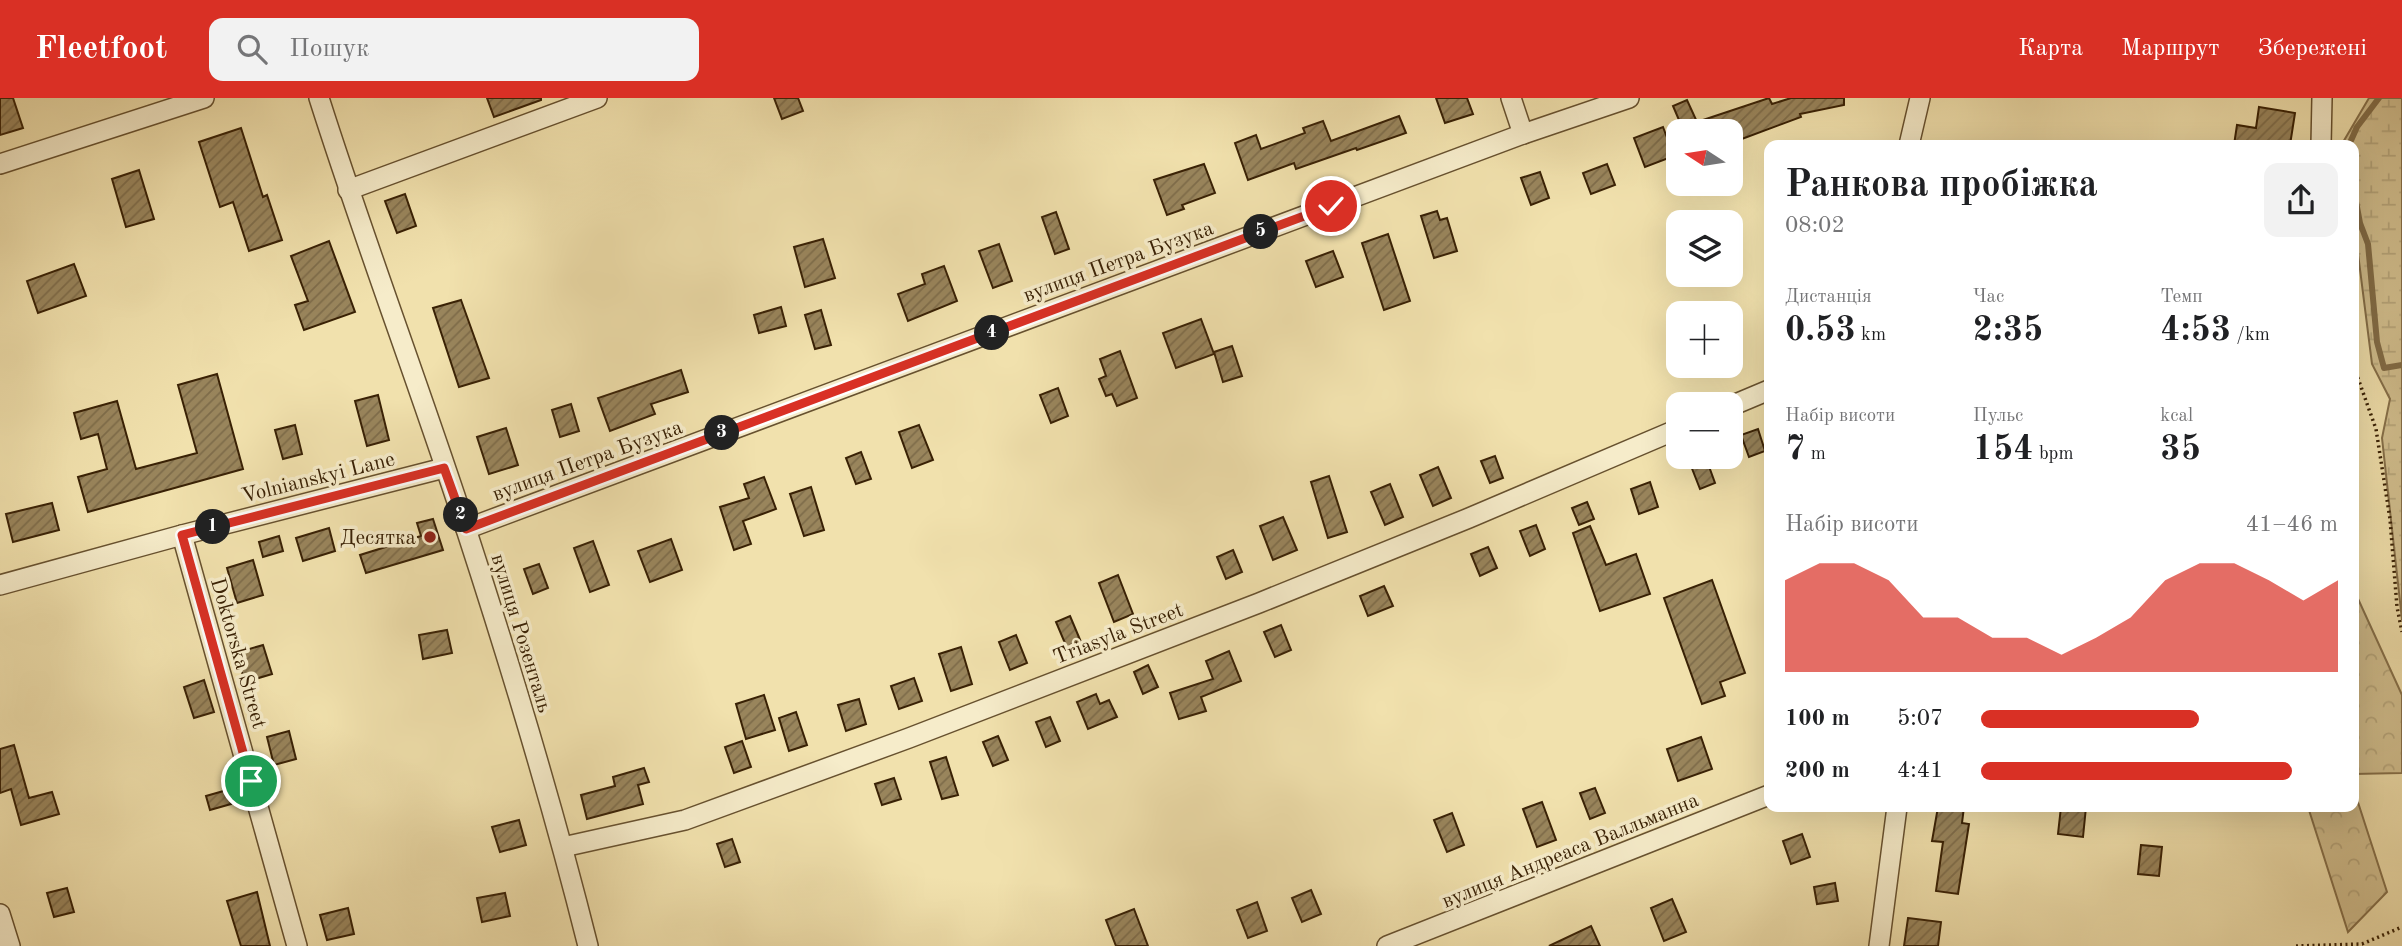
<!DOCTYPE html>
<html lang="uk">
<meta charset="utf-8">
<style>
:root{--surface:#fff;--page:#f2f2f2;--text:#202124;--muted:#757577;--accent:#d93025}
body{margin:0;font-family:"Old Standard TT",serif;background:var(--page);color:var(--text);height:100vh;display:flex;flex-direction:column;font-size:26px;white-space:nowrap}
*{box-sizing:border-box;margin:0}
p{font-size:23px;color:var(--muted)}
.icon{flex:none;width:38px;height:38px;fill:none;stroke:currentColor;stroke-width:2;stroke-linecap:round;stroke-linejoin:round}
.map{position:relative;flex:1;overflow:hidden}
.sheet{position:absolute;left:1764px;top:42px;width:595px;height:672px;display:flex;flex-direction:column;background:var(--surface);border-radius:14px;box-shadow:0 7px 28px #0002}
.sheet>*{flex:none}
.needle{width:46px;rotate:282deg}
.controls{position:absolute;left:1666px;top:21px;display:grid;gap:14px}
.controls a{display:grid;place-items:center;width:77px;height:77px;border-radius:14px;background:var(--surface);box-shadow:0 7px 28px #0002;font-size:35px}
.pin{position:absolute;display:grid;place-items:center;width:60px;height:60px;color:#fff;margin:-30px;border:4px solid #fff;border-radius:50%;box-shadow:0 2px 7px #0007}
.km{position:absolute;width:35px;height:35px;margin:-18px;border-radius:50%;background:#222;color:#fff;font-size:19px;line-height:35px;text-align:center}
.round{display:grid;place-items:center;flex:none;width:74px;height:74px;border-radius:14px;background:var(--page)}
.headline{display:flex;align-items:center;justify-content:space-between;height:119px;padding:0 21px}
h1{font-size:38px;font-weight:700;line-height:52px}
.figures{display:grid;grid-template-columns:repeat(3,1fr);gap:10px;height:119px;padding:7px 21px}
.figures div{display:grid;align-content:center}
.figures b{font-size:35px;font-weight:700}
.figures small{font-size:19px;font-weight:400}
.figures p{font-size:19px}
.chart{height:196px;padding:14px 21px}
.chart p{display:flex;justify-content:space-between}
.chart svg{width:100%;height:126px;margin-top:7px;fill:var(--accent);opacity:.7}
ul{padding:0 21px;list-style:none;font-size:23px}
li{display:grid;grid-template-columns:112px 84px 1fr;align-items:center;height:52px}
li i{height:18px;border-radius:9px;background:var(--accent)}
header{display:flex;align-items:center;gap:42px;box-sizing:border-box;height:98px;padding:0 35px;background:var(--accent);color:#fff}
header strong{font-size:33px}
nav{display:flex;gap:38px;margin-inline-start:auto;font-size:24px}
.search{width:490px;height:63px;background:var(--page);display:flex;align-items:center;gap:18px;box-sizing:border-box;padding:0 24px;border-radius:14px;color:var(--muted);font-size:26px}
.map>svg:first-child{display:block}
.forest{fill:url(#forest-crowns);stroke:#86704a;stroke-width:2}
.wetland{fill:url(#wetland-marsh);stroke:#86704a;stroke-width:2}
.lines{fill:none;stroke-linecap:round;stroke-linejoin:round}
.stream{stroke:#826d48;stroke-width:6}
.building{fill:url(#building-hatch);stroke:#392105;stroke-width:2}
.minor-casing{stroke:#67512f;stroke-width:22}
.path{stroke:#392105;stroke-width:3.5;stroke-dasharray:2 3.5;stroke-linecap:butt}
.minor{stroke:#f6ecca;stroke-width:19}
.route-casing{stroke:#fff;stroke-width:14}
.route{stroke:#d93025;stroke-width:9}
.poi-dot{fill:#8f2418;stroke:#f6ecca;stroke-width:2.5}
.labels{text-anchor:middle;stroke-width:7;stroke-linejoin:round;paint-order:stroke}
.street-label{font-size:21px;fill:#392105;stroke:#f6ecca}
.poi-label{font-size:21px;fill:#392105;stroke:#f6ecca;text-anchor:end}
</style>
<header>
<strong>Fleetfoot</strong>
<div class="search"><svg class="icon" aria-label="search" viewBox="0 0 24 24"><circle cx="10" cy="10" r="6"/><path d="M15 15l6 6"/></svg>Пошук</div>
<nav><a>Карта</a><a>Маршрут</a><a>Збережені</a></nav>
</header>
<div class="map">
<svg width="2402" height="848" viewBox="0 0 2402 848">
<defs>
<pattern id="forest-crowns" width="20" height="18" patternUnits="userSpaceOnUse" patternTransform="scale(1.75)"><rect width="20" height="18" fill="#d2c090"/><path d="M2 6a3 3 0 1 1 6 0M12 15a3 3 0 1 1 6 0" fill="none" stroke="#b5a57b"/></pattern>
<pattern id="wetland-marsh" width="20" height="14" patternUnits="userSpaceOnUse" patternTransform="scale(1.75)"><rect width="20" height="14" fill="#d2c090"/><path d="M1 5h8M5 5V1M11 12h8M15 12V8" fill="none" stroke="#b5a57b"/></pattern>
<pattern id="building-hatch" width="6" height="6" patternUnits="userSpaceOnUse" patternTransform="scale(1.75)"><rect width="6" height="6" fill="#99855c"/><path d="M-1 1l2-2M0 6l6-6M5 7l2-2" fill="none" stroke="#7e6c4a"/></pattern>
</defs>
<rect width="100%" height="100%" fill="#f1e1ad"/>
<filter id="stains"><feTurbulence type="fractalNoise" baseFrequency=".00286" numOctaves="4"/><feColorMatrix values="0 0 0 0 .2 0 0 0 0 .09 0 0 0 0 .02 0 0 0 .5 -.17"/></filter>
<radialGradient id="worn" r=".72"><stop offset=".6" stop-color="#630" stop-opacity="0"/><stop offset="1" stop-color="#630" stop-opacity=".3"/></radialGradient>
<g class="forest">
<path d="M 2354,492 L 2402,597 L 2402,675 L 2354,676 Z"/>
<path d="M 2354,692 L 2387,794 L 2348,834 L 2308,709 L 2354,709 Z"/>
</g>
<path class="wetland" d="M 2369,0 L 2402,0 L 2402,522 L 2382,340 L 2390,301 L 2372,266 L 2354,124 L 2354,47 L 2342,46 Z"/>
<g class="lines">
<g class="stream">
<path d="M 2349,47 L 2357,29 L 2379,0"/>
<path d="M 2354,93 L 2360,125 L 2368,146 L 2377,244 L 2384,270 L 2402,267"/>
</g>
</g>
<g class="building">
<path d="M 0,0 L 13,0 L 23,30 L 0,37 Z"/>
<path d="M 487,0 L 541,0 L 541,2 L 494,19 Z"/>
<path d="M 774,0 L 798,0 L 803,13 L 782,21 Z"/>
<path d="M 1436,0 L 1467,0 L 1473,16 L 1445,25 Z"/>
<path d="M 1769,0 L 1772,6 L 1791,0 L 1844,0 L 1844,7 L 1800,16 L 1801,19 L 1731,45 L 1731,33 L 1677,33 L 1677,31 L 1682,29 L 1673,8 L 1687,2 L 1697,24 Z"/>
<path d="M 2259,9 L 2295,15 L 2290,47 L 2234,47 L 2237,27 L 2256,30 Z"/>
<path d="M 1399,18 L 1406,35 L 1357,52 L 1356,50 L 1296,71 L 1294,65 L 1248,82 L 1235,45 L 1256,37 L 1261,51 L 1305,35 L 1303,30 L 1323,23 L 1331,43 Z"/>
<path d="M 1663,29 L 1674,58 L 1645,69 L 1634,40 Z"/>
<path d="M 241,30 L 263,99 L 267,97 L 282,142 L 249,153 L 233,104 L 220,109 L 199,44 Z"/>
<path d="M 1204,66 L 1215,95 L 1182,107 L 1184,111 L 1167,117 L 1154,82 Z"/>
<path d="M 1607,66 L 1615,87 L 1591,96 L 1583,75 Z"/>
<path d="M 139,72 L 154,121 L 126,129 L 112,81 Z"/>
<path d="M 1540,74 L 1549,100 L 1531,107 L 1521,80 Z"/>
<path d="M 405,96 L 416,128 L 397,135 L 385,103 Z"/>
<path d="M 1437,113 L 1440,122 L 1447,120 L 1457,153 L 1434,160 L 1421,118 Z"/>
<path d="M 1056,114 L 1069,151 L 1055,156 L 1042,119 Z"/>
<path d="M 1388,136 L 1410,203 L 1384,212 L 1362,145 Z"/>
<path d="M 823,141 L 835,180 L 805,189 L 794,149 Z"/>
<path d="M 329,143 L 355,214 L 304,232 L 295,207 L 308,203 L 291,158 Z"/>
<path d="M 999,146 L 1012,183 L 993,190 L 979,153 Z"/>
<path d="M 1333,153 L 1343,179 L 1316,189 L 1306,163 Z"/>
<path d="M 74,166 L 86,198 L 38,215 L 27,183 Z"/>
<path d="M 944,168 L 957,203 L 908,223 L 898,196 L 925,186 L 922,176 Z"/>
<path d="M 461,202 L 489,280 L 459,289 L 433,210 Z"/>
<path d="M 781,209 L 786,228 L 759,235 L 754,217 Z"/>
<path d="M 821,212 L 831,247 L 815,251 L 805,217 Z"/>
<path d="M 1201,221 L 1214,256 L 1176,270 L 1163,235 Z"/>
<path d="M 1232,248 L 1242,278 L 1223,284 L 1214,254 Z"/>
<path d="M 1120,253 L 1137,300 L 1117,308 L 1112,296 L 1106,298 L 1099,281 L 1106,278 L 1100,261 Z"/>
<path d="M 681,272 L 688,294 L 651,306 L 655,316 L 610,333 L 598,300 Z"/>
<path d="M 217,276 L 243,371 L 88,414 L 78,379 L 107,371 L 98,336 L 81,341 L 74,315 L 117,303 L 136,371 L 197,355 L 178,287 Z"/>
<path d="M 1058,290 L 1068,318 L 1051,325 L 1040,297 Z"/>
<path d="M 378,297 L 389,342 L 367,348 L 355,303 Z"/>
<path d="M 571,306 L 579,333 L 560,339 L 552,312 Z"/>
<path d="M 295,327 L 302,356 L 283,361 L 275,332 Z"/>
<path d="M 919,327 L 933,362 L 912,370 L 899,334 Z"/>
<path d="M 506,330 L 518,367 L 489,376 L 477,339 Z"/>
<path d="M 1758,331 L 1765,353 L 1749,359 L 1741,337 Z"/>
<path d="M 861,354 L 871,381 L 856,386 L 846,360 Z"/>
<path d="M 1495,358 L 1503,380 L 1490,385 L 1481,363 Z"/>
<path d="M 1707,363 L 1715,385 L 1700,391 L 1691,368 Z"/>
<path d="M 1438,369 L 1451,400 L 1433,408 L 1420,377 Z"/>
<path d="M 1329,378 L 1347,434 L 1328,440 L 1311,384 Z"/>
<path d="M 764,379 L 776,411 L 743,423 L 751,446 L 734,452 L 720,409 L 749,400 L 744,386 Z"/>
<path d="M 1650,384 L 1658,409 L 1639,416 L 1631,391 Z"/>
<path d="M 1390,386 L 1403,419 L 1385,427 L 1371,394 Z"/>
<path d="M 811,389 L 824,432 L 804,438 L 790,396 Z"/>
<path d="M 1587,404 L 1594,421 L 1579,427 L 1572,410 Z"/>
<path d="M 52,405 L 59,432 L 13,444 L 6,416 Z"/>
<path d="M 1283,419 L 1297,452 L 1273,462 L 1260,428 Z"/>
<path d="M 433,421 L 443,452 L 366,475 L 360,457 L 421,438 L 417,425 Z"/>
<path d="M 1536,427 L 1545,451 L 1530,458 L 1520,433 Z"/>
<path d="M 1590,428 L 1606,467 L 1636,456 L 1650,496 L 1600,513 L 1573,435 Z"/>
<path d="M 329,430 L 335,453 L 303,463 L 296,440 Z"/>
<path d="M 279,438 L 283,453 L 263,459 L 259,444 Z"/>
<path d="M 671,441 L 682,472 L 650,484 L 638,453 Z"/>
<path d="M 593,443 L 609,487 L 590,494 L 574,450 Z"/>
<path d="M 1488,449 L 1497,470 L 1480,478 L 1471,456 Z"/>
<path d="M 1233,452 L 1242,474 L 1226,481 L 1217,459 Z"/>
<path d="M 253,462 L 263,497 L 237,505 L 227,470 Z"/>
<path d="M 539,466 L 548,490 L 533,496 L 524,471 Z"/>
<path d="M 1118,477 L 1133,516 L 1114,524 L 1099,485 Z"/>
<path d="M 1712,482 L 1745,575 L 1720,584 L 1725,598 L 1702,606 L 1664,500 Z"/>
<path d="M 1384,488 L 1393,508 L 1368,518 L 1360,498 Z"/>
<path d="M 1070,518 L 1081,544 L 1067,550 L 1056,524 Z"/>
<path d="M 1281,527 L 1291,552 L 1275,559 L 1264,534 Z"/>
<path d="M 447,532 L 452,555 L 423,561 L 419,537 Z"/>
<path d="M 1016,537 L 1027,565 L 1010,572 L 999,544 Z"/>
<path d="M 263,547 L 272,576 L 245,584 L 236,555 Z"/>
<path d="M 961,549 L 972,586 L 951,593 L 939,556 Z"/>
<path d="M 1229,553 L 1241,583 L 1201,599 L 1206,613 L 1179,621 L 1170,595 L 1213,581 L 1206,563 Z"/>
<path d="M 1148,567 L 1158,589 L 1143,596 L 1134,574 Z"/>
<path d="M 914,580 L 922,603 L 899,611 L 891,588 Z"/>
<path d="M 204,582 L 214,614 L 194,620 L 184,589 Z"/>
<path d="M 1096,596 L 1100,606 L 1109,602 L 1117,619 L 1088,631 L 1077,604 Z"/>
<path d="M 764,597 L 775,632 L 746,641 L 736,606 Z"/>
<path d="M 859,601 L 866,626 L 846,633 L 838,607 Z"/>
<path d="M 796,614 L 807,647 L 789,653 L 779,620 Z"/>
<path d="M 1050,619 L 1060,643 L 1046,649 L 1036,624 Z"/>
<path d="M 289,633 L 296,661 L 274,667 L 267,639 Z"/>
<path d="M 998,638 L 1008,662 L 993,668 L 983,644 Z"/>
<path d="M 1701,639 L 1712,671 L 1678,683 L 1667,651 Z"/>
<path d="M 742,643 L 751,669 L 734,675 L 725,649 Z"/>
<path d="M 14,647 L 29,700 L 52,694 L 59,716 L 21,727 L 11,691 L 0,695 L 0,651 Z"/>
<path d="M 946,659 L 958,697 L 942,701 L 930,664 Z"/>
<path d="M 644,670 L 649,684 L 638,687 L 643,706 L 587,721 L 581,697 L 615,688 L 613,679 Z"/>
<path d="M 894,680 L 901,701 L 882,707 L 875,686 Z"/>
<path d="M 1595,690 L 1605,715 L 1590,721 L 1580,695 Z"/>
<path d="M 227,692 L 231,706 L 210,712 L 206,698 Z"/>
<path d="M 1542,704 L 1556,742 L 1537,749 L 1523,711 Z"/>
<path d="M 1938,709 L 1964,709 L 1962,725 L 1969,726 L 1958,796 L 1936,793 L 1943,744 L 1932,743 Z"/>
<path d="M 2061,709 L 2086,709 L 2083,739 L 2058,736 Z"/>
<path d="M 1452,715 L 1464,747 L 1447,754 L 1434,722 Z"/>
<path d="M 519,722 L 526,747 L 500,754 L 492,729 Z"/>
<path d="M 1802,736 L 1810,759 L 1791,766 L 1783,743 Z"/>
<path d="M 732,741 L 740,764 L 725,769 L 717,746 Z"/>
<path d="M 2141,747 L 2162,749 L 2159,778 L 2138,776 Z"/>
<path d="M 1835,785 L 1838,803 L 1817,806 L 1814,789 Z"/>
<path d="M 67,790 L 74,814 L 54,819 L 47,795 Z"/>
<path d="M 1311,792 L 1321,816 L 1302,824 L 1292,800 Z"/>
<path d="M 257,794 L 270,848 L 241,848 L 227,803 Z"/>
<path d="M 505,795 L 510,818 L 482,824 L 477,800 Z"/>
<path d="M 1672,801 L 1686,834 L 1664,843 L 1651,810 Z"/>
<path d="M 1257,804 L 1267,833 L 1248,840 L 1237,812 Z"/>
<path d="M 348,810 L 354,836 L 327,842 L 320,817 Z"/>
<path d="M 1134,811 L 1148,848 L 1116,848 L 1106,822 Z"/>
<path d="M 1908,820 L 1941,824 L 1938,848 L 1904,848 Z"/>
<path d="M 1591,828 L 1600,848 L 1549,848 Z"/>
</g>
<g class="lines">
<g class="minor-casing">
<g id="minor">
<path d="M 319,0 C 365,145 419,287 466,431 C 511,569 553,708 588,848"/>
<path d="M 1511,0 L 1523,36"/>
<path d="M 1909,47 L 1920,0"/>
<path d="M 2321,47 L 2322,0"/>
<path d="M 0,66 L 204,0"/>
<path d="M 348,92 L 597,0"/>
<path d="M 1731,308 L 1769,292"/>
<path d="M 466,431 L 1523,36 L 1629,0"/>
<path d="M 182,437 L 297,848"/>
<path d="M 0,487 L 182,437 L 444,370"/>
<path d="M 563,749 L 685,722 L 909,640 L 1259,505 L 1469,420 L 1678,331"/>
<path d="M 0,816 L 10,848"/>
<path d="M 1387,848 L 1769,697"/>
<path d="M 1879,848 L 1897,709"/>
</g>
</g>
<g class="path">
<path d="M 2354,269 L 2376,331 L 2390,421 L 2397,509 L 2402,534"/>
<path d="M 2296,848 L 2362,846 L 2402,829"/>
</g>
<use href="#minor" class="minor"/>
</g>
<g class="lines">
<g class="route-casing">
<path id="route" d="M 251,683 L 182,437 L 444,370 L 466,431 L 1331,108"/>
</g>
<use href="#route" class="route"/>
</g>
<circle class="poi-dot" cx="430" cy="439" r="7"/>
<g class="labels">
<g class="street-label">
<text transform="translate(1118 163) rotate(-20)" y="7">вулиця Петра Бузука</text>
<text transform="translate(587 362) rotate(-20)" y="7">вулиця Петра Бузука</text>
<text transform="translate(318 379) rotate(-14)" y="7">Volnianskyi Lane</text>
<text transform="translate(522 535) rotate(73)" y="7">вулиця Розенталь</text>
<text transform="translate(1118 535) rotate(-21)" y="7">Triasyla Street</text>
<text transform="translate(239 555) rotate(74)" y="7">Doktorska Street</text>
<text transform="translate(1570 752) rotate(-22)" y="7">вулиця Андреаса Валльманна</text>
</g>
<g class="poi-label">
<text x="416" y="446">Десятка</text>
</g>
</g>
<rect width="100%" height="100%" filter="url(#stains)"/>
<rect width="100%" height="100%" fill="url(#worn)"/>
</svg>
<div class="controls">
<a><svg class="needle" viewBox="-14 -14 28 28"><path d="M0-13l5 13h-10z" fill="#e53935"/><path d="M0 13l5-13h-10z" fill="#757577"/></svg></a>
<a><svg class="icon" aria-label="layers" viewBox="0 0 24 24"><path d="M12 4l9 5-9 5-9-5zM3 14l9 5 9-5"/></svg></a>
<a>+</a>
<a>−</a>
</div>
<div class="pin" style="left:251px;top:683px;background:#1e9e55"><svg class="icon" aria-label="arrive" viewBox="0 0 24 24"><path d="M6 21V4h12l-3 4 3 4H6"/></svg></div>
<div class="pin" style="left:1331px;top:108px;background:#d93025"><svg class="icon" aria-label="check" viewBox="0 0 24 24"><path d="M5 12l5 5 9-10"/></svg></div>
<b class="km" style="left:213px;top:429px">1</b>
<b class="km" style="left:461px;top:417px">2</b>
<b class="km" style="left:722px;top:335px">3</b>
<b class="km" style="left:992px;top:235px">4</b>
<b class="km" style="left:1261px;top:134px">5</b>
<section class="sheet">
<div class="headline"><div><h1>Ранкова пробіжка</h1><p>08:02</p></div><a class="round"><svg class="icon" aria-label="share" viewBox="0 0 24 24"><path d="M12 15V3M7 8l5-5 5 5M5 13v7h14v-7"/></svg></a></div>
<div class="figures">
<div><p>Дистанція</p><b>0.53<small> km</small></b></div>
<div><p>Час</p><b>2:35</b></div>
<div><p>Темп</p><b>4:53<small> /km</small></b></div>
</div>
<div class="figures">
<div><p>Набір висоти</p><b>7<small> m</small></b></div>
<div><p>Пульс</p><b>154<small> bpm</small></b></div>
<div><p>kcal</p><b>35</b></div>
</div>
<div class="chart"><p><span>Набір висоти</span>41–46 m</p>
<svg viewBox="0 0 160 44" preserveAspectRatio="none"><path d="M0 44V12L10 6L20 6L30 12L40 25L50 25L60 32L70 32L80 38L90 32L100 25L110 12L120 6L130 6L140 12L150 19L160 12V44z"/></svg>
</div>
<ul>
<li><b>100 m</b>5:07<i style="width:61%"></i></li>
<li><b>200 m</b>4:41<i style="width:87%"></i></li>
</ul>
</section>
</div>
